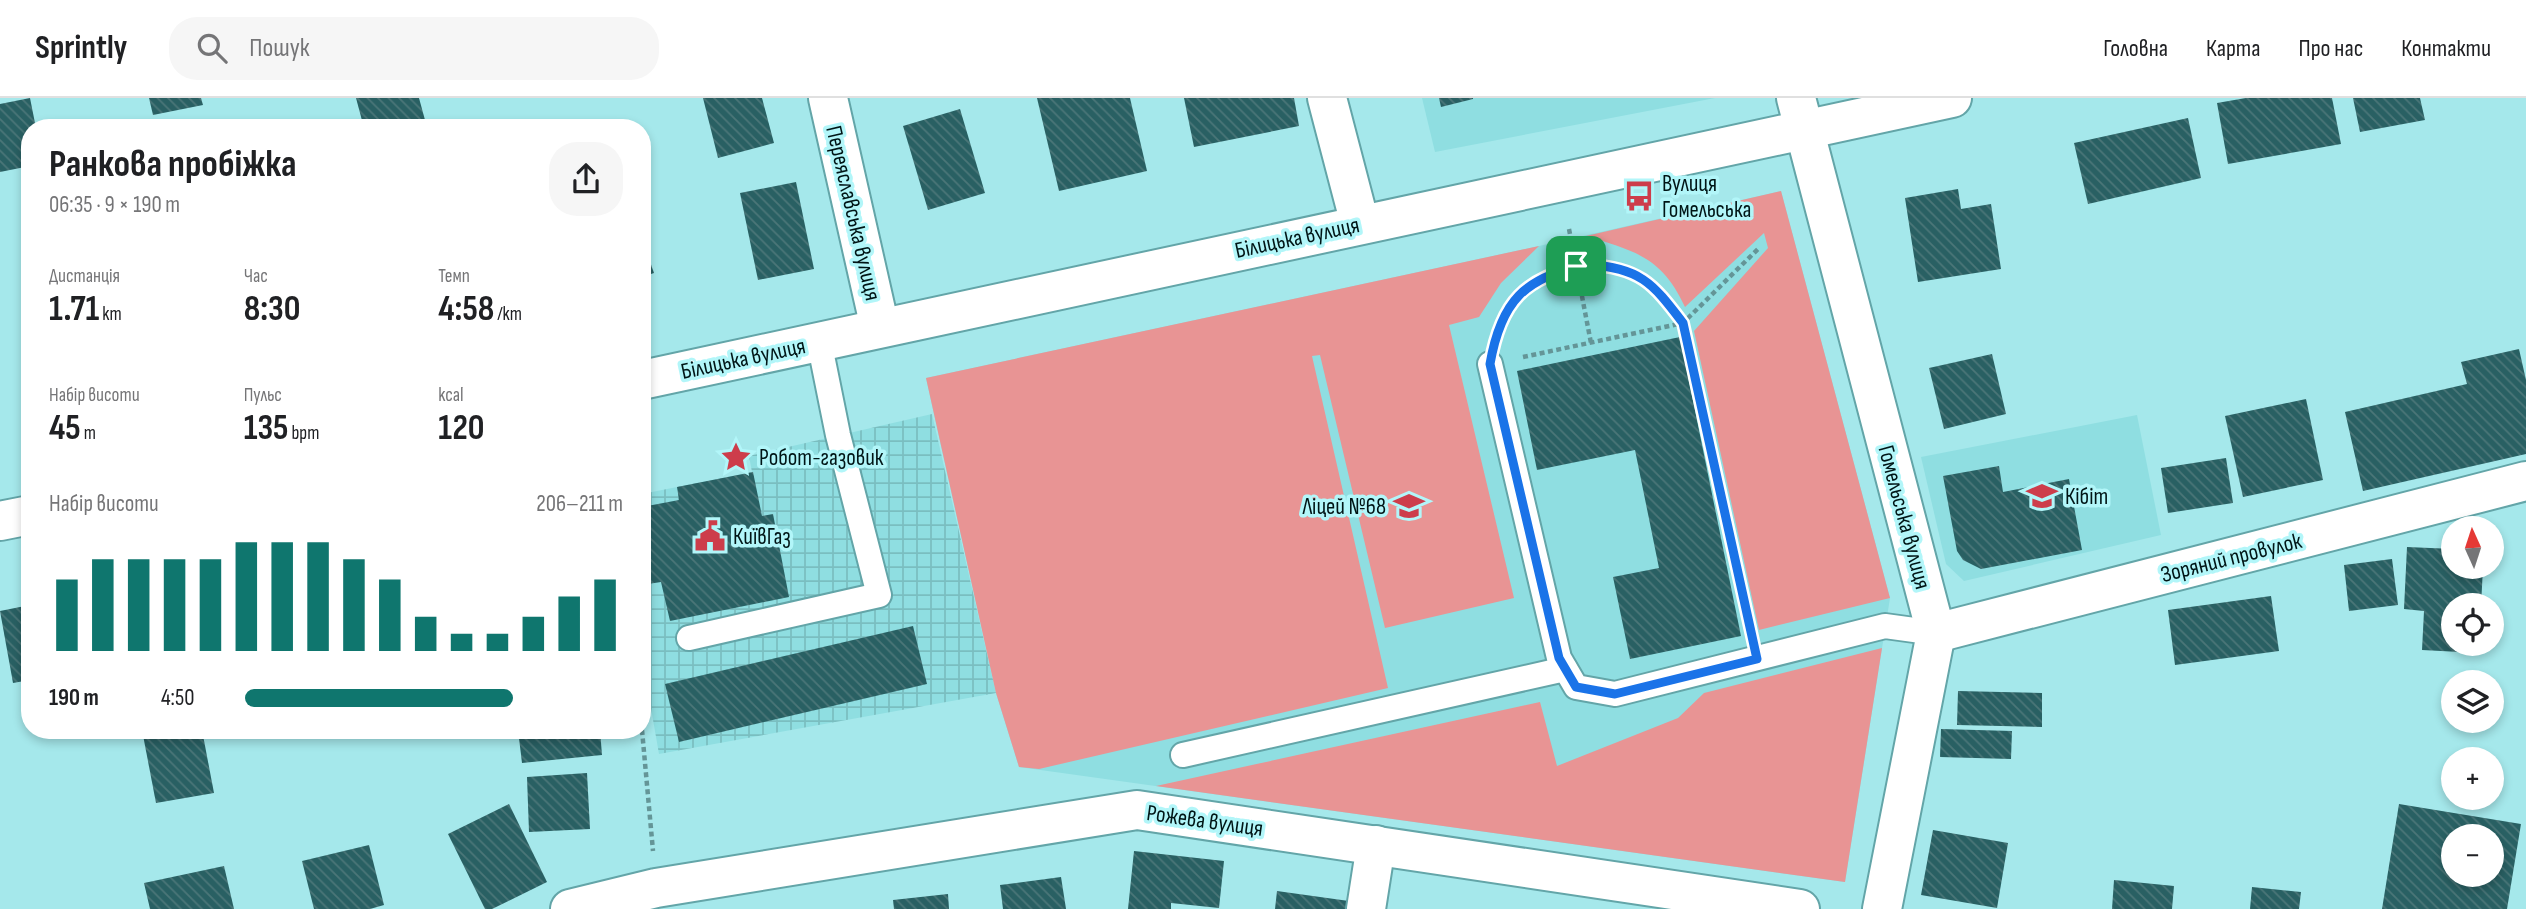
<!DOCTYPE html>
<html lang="uk">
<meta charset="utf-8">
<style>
:root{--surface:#fff;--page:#f6f6f6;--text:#202124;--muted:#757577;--line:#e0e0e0;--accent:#0f766e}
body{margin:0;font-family:"Sofia Sans Condensed",sans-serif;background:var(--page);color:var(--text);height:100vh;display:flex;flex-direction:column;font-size:26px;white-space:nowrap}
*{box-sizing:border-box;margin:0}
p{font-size:23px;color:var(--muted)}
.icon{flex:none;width:38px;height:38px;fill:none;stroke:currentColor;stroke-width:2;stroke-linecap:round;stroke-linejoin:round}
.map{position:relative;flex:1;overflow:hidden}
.drawer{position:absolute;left:21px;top:21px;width:630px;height:620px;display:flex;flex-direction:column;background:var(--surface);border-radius:28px;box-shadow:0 4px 10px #0003}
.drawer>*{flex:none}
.needle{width:46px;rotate:357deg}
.tools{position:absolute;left:2441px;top:418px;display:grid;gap:14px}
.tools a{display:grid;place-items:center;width:63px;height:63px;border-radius:50%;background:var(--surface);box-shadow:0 4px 10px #0003;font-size:35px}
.pin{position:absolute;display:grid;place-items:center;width:60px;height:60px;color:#fff;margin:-30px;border-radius:14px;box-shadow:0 4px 10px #0006}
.round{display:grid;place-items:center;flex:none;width:74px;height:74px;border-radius:28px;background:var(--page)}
.headline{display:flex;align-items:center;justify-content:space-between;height:119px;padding:0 28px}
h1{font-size:38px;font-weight:700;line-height:52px}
.metrics{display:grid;grid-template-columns:repeat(3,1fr);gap:10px;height:119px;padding:7px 28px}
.metrics div{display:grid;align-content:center}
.metrics b{font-size:35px;font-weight:700}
.metrics small{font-size:19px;font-weight:400}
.metrics p{font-size:19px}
.chart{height:196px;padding:14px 28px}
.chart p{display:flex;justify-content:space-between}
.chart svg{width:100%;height:126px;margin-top:7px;stroke:var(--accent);stroke-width:6}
ul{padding:0 28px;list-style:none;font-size:23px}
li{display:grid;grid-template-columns:112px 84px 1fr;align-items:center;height:52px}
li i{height:18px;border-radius:9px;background:var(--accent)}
header{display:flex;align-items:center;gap:42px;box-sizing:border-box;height:98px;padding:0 35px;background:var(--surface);border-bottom:2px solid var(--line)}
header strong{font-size:33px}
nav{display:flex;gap:38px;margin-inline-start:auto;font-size:24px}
.search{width:490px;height:63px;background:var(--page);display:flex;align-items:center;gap:18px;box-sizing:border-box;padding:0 24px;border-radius:28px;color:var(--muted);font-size:26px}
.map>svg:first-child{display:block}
.built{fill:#8fdee1}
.industrial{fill:url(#industrial-grid)}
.green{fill:#e89494}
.building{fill:url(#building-back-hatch);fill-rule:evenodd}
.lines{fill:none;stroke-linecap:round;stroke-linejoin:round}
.lane-casing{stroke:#63a5a8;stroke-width:28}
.street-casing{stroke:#63a5a8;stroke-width:42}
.secondary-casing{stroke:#63a5a8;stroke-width:42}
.path{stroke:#649597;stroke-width:4.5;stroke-dasharray:5 3.5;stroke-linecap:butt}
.lane{stroke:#fff;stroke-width:24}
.street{stroke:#fff;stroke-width:38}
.secondary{stroke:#fff;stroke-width:38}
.route-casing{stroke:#fff;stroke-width:14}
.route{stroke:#1a73e8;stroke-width:9}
.labels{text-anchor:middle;stroke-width:7;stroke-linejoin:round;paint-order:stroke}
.poi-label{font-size:23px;fill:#001516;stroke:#b2f6f9;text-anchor:start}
.street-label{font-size:23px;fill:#001516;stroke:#b2f6f9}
</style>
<header>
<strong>Sprintly</strong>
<div class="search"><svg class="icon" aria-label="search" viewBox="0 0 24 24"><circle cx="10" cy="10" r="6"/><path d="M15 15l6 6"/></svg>Пошук</div>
<nav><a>Головна</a><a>Карта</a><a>Про нас</a><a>Контакти</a></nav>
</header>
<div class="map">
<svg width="2526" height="811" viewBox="0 0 2526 811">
<defs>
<pattern id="industrial-grid" width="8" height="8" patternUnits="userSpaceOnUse" patternTransform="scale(1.75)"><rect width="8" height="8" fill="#8fdee1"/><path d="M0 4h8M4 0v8" fill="none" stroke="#7abec0"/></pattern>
<pattern id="building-back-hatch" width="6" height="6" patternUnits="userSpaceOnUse" patternTransform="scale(1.75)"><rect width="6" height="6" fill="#296063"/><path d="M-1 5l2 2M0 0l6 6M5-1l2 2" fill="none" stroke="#4b7678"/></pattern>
</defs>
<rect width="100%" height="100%" fill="#a5e8eb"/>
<g class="built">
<path d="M 1422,0 L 1715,0 L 1435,54 Z"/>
<path d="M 1781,93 L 1890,500 L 1845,784 L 1019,669 L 996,595 L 926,280 L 1539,148 Z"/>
<path d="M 2137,317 L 2161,437 L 1964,483 L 1946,466 L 1921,359 Z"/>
</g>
<path class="industrial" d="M 932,316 L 996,595 L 659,656 L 642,559 L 642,396 L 752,374 L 749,358 Z"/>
<g class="green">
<path d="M 1781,93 L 1890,500 L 1759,532 L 1694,233 L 1768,150 L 1764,135 L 1685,209 C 1662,159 1635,153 1586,138 Z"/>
<path d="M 1539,148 L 1501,185 L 1479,219 L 1449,227 L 1514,500 L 1385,530 L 1320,257 L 1312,258 L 1388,590 L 1039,671 L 1019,669 L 996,595 L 926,280 Z"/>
<path d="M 1882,550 L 1845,784 L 1156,688 L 1540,604 L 1557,668 L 1678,620 L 1704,595 Z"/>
</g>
<g class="building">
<path d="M 30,0 L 36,30 L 30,30 L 30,68 L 0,74 L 0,6 Z"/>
<path d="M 149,0 L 201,0 L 203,7 L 153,17 Z"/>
<path d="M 356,0 L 419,0 L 425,22 L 396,30 L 364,30 Z"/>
<path d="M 703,0 L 762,0 L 774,45 L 718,60 Z"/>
<path d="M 1037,0 L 1130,0 L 1147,73 L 1059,93 Z"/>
<path d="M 1184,0 L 1294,0 L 1299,28 L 1194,49 Z"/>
<path d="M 1439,0 L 1473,0 L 1473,1 L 1441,9 Z"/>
<path d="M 2246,0 L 2332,0 L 2341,46 L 2228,66 L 2217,5 Z"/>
<path d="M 2353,0 L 2420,0 L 2425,22 L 2360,34 Z"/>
<path d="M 960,11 L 985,95 L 928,112 L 903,28 Z"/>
<path d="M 2188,20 L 2201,80 L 2088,106 L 2074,45 Z"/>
<path d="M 796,84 L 814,171 L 758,182 L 740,95 Z"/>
<path d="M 1958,91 L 1961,111 L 1991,106 L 2001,171 L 1918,184 L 1905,100 Z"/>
<path d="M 642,141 L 654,175 L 642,179 Z"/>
<path d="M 1680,239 L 1741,538 L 1630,561 L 1613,479 L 1659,470 L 1635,352 L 1537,372 L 1517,273 Z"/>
<path d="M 2519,251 L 2526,282 L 2526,356 L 2363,393 L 2345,314 L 2467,286 L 2461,264 Z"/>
<path d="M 1992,256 L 2006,316 L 1944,331 L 1929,270 Z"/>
<path d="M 2306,301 L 2323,382 L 2243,399 L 2225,318 Z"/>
<path d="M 2226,360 L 2233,405 L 2168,415 L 2161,370 Z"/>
<path d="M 1999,368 L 2003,394 L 2069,381 L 2082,452 L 1981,471 L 1963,462 L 1957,453 L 1943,378 Z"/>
<path d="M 753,374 L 762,418 L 773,416 L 789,499 L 670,523 L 661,484 L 648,486 L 642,458 L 642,409 L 679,402 L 677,389 Z"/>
<path d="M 2407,449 L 2454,451 L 2454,469 L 2483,469 L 2481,508 L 2454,508 L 2454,546 L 2479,546 L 2479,555 L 2422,552 L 2424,513 L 2404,511 Z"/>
<path d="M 2392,461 L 2398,507 L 2349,513 L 2344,467 Z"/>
<path d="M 2271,498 L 2279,553 L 2175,567 L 2168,512 Z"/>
<path d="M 30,507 L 30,582 L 13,585 L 0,513 Z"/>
<path d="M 913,528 L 927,586 L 679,644 L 665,586 Z"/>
<path d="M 1958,593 L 2042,595 L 2042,629 L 1957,627 Z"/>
<path d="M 1941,631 L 2012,633 L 2011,661 L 1940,659 Z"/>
<path d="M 142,632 L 202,632 L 214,695 L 156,705 Z"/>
<path d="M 518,632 L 600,632 L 602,657 L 522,665 Z"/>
<path d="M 587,675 L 590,731 L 529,734 L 527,679 Z"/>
<path d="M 509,706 L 547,784 L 492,811 L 485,811 L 448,736 Z"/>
<path d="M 2399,706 L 2521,726 L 2507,811 L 2382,811 ZM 2454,738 L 2492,738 L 2492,777 L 2454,777 Z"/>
<path d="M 1933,732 L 2008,745 L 1997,810 L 1921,797 Z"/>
<path d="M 369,747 L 384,807 L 370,811 L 314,811 L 302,763 Z"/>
<path d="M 1134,753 L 1224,763 L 1219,810 L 1171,805 L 1171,811 L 1128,811 Z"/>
<path d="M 224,768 L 234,811 L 150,811 L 144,785 Z"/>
<path d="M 1061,779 L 1066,811 L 1003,811 L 1000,787 Z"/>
<path d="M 2114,782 L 2174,788 L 2172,811 L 2112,811 Z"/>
<path d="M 2252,789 L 2301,794 L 2299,811 L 2250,811 Z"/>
<path d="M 1277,793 L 1356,804 L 1355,811 L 1275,811 Z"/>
<path d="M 948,796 L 949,811 L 894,811 L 893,802 Z"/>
</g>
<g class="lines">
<g class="lane-casing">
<g id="lane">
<path d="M 1490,266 L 1559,560 L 1576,589 L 1615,596 L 1885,528 L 1936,535"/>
<path d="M 689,540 L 879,497 L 838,337 L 819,243"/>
<path d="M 1183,657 L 1565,571"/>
</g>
</g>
<g class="street-casing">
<g id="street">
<path d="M 828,0 L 880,230"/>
<path d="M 1327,0 L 1360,126"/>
<path d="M 1796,0 L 1936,535 L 1882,811"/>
<path d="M 1936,535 L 2526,383"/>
<path d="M 570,811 L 656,790 L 1137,712 L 1800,811"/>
<path d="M 1366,811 L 1376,747"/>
</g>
</g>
<g class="secondary-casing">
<g id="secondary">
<path d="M 642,282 L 1952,0"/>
<path d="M 0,423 L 30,417"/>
</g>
</g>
<g class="path">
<path d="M 1569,131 L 1591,245"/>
<path d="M 1495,236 C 1519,175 1600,141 1654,187 C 1665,196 1674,213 1683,225 L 1750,531"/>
<path d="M 1523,259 L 1683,225 L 1760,149"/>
<path d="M 642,632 L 653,753"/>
</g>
<use href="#lane" class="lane"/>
<use href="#street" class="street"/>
<use href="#secondary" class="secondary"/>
</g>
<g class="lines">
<g class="route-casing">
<path id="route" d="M 1586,166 C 1641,171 1651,183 1683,225 L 1757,561 L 1615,596 L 1576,589 L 1559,560 L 1490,266 C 1501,203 1524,180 1586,166 Z"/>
</g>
<use href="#route" class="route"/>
</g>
<defs>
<g id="bus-bare" transform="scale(2.415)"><path d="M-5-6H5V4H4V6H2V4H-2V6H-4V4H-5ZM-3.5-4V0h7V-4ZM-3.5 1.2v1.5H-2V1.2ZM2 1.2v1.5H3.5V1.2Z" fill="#cd3d4b" stroke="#b2f6f9" stroke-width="2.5" paint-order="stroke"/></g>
<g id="sight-bare" transform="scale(2.415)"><path d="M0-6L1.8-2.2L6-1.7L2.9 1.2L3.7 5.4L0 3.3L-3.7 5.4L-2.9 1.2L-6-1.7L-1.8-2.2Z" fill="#cd3d4b" stroke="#b2f6f9" stroke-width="2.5" paint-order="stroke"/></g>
<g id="university-bare" transform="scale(2.415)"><path d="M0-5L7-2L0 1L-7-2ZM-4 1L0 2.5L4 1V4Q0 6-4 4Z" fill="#cd3d4b" stroke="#b2f6f9" stroke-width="2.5" paint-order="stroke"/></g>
<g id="school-bare" transform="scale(2.415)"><path d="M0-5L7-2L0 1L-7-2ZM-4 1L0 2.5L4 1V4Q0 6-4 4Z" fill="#cd3d4b" stroke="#b2f6f9" stroke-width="2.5" paint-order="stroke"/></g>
<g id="civic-bare" transform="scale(2.415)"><path d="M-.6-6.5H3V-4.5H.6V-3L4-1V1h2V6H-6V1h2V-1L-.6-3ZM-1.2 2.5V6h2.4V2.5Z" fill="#cd3d4b" stroke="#b2f6f9" stroke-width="2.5" paint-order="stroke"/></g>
</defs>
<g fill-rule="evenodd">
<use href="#bus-bare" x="1639" y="98"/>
<use href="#sight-bare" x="736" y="359"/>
<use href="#university-bare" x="2042" y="398"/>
<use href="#school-bare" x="1409" y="408"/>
<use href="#civic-bare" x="710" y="438"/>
</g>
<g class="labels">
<g class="poi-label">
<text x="1662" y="93">Вулиця<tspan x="1662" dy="26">Гомельська</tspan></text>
<text x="759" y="367">Робот-газовик</text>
<text x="2065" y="406">Кібіт</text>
<text x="1386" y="416" text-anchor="end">Ліцей №68</text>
<text x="733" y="446">КиївГаз</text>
</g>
<g class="street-label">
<text transform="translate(854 115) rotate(77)" y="8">Переяславська вулиця</text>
<text transform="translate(1297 139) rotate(-12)" y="8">Білицька вулиця</text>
<text transform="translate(743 260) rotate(-12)" y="8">Білицька вулиця</text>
<text transform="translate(1905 419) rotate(75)" y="8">Гомельська вулиця</text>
<text transform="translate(2231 459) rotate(-14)" y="8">Зоряний провулок</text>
<text transform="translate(1205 722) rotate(8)" y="8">Рожева вулиця</text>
</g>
</g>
</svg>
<div class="tools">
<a><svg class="needle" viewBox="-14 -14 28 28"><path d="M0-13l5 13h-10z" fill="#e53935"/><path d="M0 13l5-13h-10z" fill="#757577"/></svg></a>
<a><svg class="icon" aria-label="locate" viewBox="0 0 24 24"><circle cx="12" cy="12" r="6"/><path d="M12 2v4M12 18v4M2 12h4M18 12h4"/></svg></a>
<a><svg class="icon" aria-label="layers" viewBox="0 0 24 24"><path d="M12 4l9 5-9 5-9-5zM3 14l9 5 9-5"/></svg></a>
<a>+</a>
<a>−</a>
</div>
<div class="pin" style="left:1576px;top:168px;background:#1e9e55"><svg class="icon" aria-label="arrive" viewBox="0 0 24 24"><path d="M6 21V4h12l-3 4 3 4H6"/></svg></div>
<section class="drawer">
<div class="headline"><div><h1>Ранкова пробіжка</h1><p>06:35 · 9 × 190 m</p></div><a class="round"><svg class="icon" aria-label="share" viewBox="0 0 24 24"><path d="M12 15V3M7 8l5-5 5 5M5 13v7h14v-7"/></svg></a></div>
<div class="metrics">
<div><p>Дистанція</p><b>1.71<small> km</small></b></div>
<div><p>Час</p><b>8:30</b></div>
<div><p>Темп</p><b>4:58<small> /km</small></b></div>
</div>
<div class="metrics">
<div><p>Набір висоти</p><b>45<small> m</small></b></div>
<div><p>Пульс</p><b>135<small> bpm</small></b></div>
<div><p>kcal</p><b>120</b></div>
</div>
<div class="chart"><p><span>Набір висоти</span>206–211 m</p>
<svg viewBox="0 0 160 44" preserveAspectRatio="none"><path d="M5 44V19M15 44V12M25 44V12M35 44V12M45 44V12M55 44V6M65 44V6M75 44V6M85 44V12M95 44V19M105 44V32M115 44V38M125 44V38M135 44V32M145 44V25M155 44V19"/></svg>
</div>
<ul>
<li><b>190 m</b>4:50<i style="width:71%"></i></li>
</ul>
</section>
</div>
